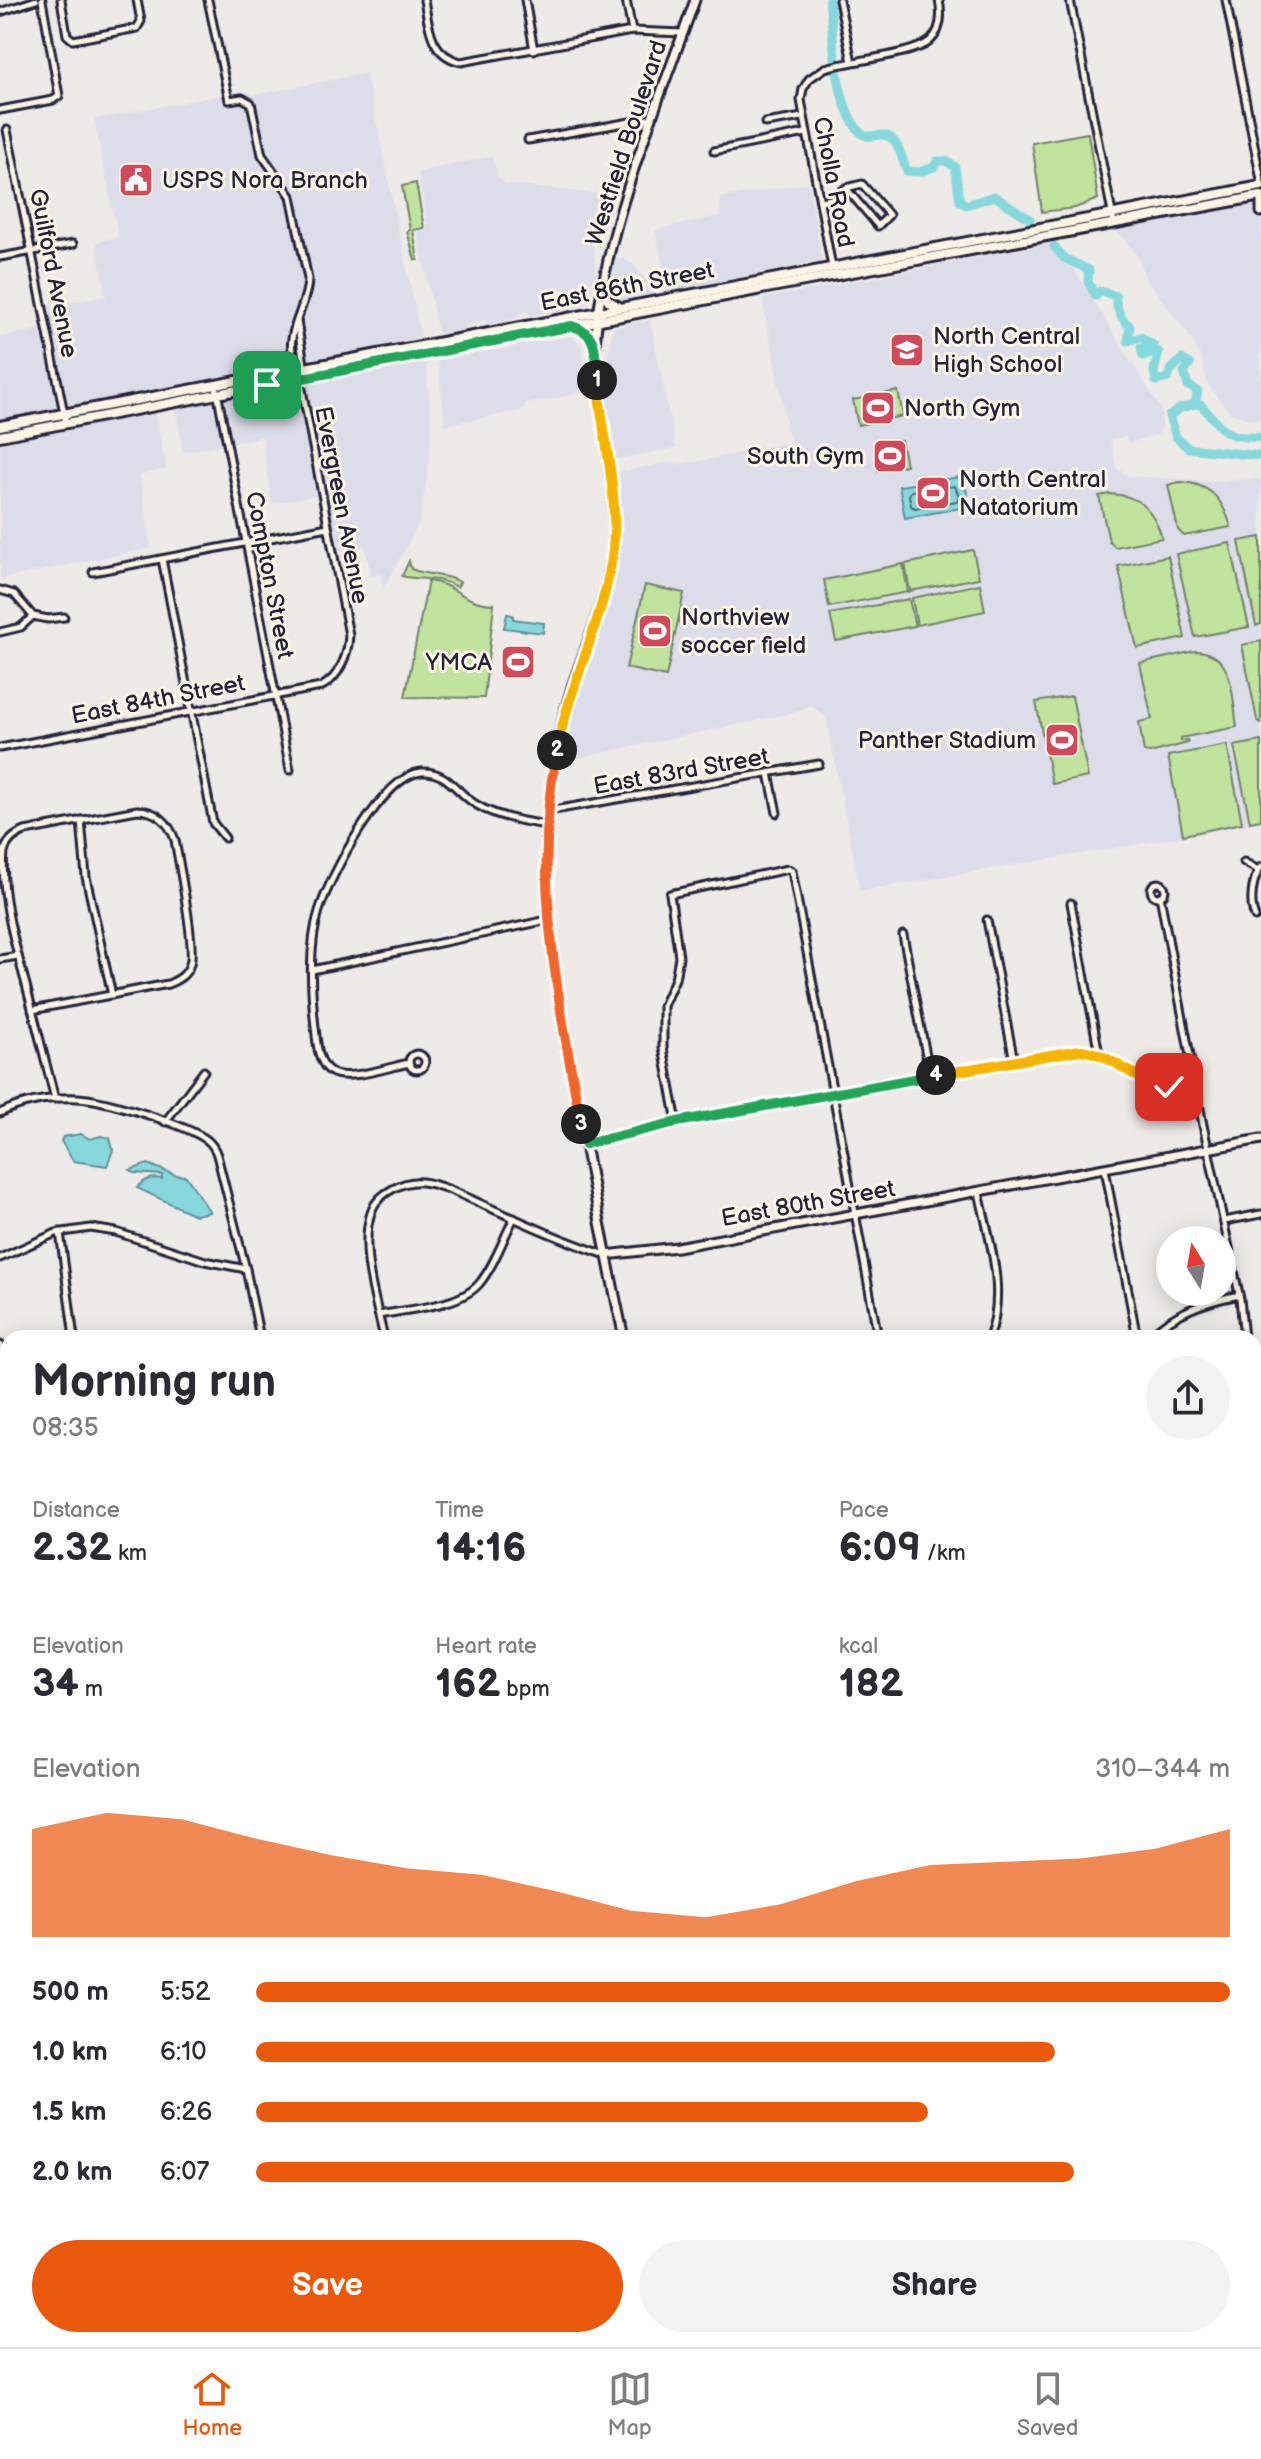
<!DOCTYPE html>
<meta charset="utf-8">
<style>
:root{--surface:#fff;--page:#f2f2f3;--text:#2b2b33;--muted:#7c7c81;--line:#e1e1e2;--accent:#ea580c}
body{margin:0;font-family:"Balsamiq Sans",sans-serif;background:var(--page);color:var(--text);height:100vh;display:flex;flex-direction:column;font-size:30px;white-space:nowrap}
*{box-sizing:border-box;margin:0}
p{font-size:26px;color:var(--muted)}
.icon{flex:none;width:44px;height:44px;fill:none;stroke:currentColor;stroke-width:2;stroke-linecap:round;stroke-linejoin:round}
.map{position:relative;flex:1;overflow:hidden}
.side{position:absolute;left:0px;top:1330px;width:1262px;height:1018px;display:flex;flex-direction:column;background:var(--surface);border-radius:24px 24px 0 0;box-shadow:0 4px 20px #0003}
.side>*{flex:none}
.needle{width:52px;rotate:349deg}
.buttons{position:absolute;left:1156px;top:1226px;display:grid;gap:16px}
.buttons a{display:grid;place-items:center;width:80px;height:80px;border-radius:50%;background:var(--surface);box-shadow:0 4px 20px #0003;font-size:40px}
.pin{position:absolute;display:grid;place-items:center;width:68px;height:68px;color:#fff;margin:-34px;border-radius:16px;box-shadow:0 4px 12px #0006}
.km{position:absolute;width:40px;height:40px;margin:-20px;border-radius:50%;background:#222;color:#fff;font-size:22px;line-height:40px;text-align:center}
.round{display:grid;place-items:center;flex:none;width:84px;height:84px;border-radius:42px;background:var(--page)}
.summary{display:flex;align-items:center;justify-content:space-between;height:136px;padding:0 32px}
h1{font-size:44px;font-weight:700;line-height:60px}
.metrics{display:grid;grid-template-columns:repeat(3,1fr);gap:12px;height:136px;padding:8px 32px}
.metrics div{display:grid;align-content:center}
.metrics b{font-size:40px;font-weight:700}
.metrics small{font-size:22px;font-weight:400}
.metrics p{font-size:22px}
.chart{height:224px;padding:16px 32px}
.chart p{display:flex;justify-content:space-between}
.chart svg{width:100%;height:144px;margin-top:8px;fill:var(--accent);opacity:.7}
.primary-button{display:flex;gap:16px;margin-top:auto;padding:16px 32px}
.primary-button a{flex:1;height:92px;border-radius:48px;background:var(--accent);color:#fff;font-size:32px;font-weight:700;line-height:92px;text-align:center}
.primary-button a+a{background:var(--page);color:var(--text)}
ul{padding:0 32px;list-style:none;font-size:26px}
li{display:grid;grid-template-columns:128px 96px 1fr;align-items:center;height:60px}
li i{height:20px;border-radius:10px;background:var(--accent)}
.menu{display:flex;justify-content:space-around;align-items:center;height:112px;border-top:2px solid var(--line);background:var(--surface);font-size:22px;color:var(--muted)}
.menu a{display:grid;justify-items:center;gap:4px}
.menu .selected{color:var(--accent)}
.map>svg:first-child{display:block}
.built{fill:#ddddea}
.green{fill:#c0e39d;stroke:#71826c;stroke-width:2}
.water{fill:#86d8dc;stroke:#5e8f9c;stroke-width:2}
.lines{fill:none;stroke-linecap:round;stroke-linejoin:round}
.shore{stroke:#4a6b7b;stroke-width:2}
.river{stroke:#86d8dc;stroke-width:9}
.street-casing{stroke:#22223b;stroke-width:11}
.secondary-casing{stroke:#22223b;stroke-width:13}
.primary-casing{stroke:#22223b;stroke-width:14}
.street{stroke:#fcf5e5;stroke-width:5}
.secondary{stroke:#fcf5e5;stroke-width:7}
.primary{stroke:#fcf5e5;stroke-width:8}
.split-1-casing{stroke:#fff;stroke-width:16}
.split-2-casing{stroke:#fff;stroke-width:16}
.split-3-casing{stroke:#fff;stroke-width:16}
.split-4-casing{stroke:#fff;stroke-width:16}
.split-5-casing{stroke:#fff;stroke-width:16}
.split-1{stroke:#22a559;stroke-width:10}
.split-2{stroke:#f5b400;stroke-width:10}
.split-3{stroke:#f0652b;stroke-width:10}
.split-4{stroke:#22a559;stroke-width:10}
.split-5{stroke:#f5b400;stroke-width:10}
.labels{text-anchor:middle;stroke-width:6;stroke-linejoin:round;paint-order:stroke}
.street-label{font-size:24px;fill:#22223b;stroke:#fcf5e5}
.poi-label{font-size:24px;fill:#22223b;stroke:#fcf5e5;text-anchor:start}
</style>
<div class="map">
<svg width="1261" height="2347" viewBox="0 0 1261 2347">
<rect width="100%" height="100%" fill="#eeeae7"/>
<filter id="ink" filterUnits="userSpaceOnUse"><feTurbulence type="fractalNoise" baseFrequency=".0125" numOctaves="2"/><feDisplacementMap in="SourceGraphic" scale="16" xChannelSelector="R" yChannelSelector="G"/><feConvolveMatrix kernelMatrix="1 2 1 2 8 2 1 2 1" color-interpolation-filters="sRGB"/></filter>
<g filter="url(#ink)">
<g class="built">
<path d="M 366,73 L 421,337 L 355,354 L 328,357 L 284,368 L 0,421 L 0,337 L 41,329 L 37,308 L 106,296 L 96,242 L 118,237 L 94,119 L 243,91 L 254,95 Z"/>
<path d="M 492,156 L 498,177 L 506,184 L 610,195 L 605,222 L 601,225 L 589,244 L 593,244 L 597,276 L 589,301 L 584,306 L 530,316 L 529,312 L 518,314 L 519,318 L 488,325 L 486,320 L 465,325 L 464,333 L 439,337 L 417,231 L 428,228 L 418,172 Z"/>
<path d="M 808,183 L 822,261 L 668,292 L 655,230 L 720,216 L 721,198 Z"/>
<path d="M 1261,200 L 1261,419 L 1253,420 L 1230,413 L 1208,385 L 1201,357 L 1185,330 L 1145,278 L 1138,257 L 1123,237 L 1112,229 Z"/>
<path d="M 1048,244 L 1063,263 L 1073,268 L 1161,409 L 1162,427 L 1157,435 L 1129,443 L 1125,437 L 1110,440 L 1117,468 L 1127,476 L 1207,481 L 1261,479 L 1261,821 L 1198,834 L 860,891 L 826,717 L 811,706 L 793,713 L 558,762 L 571,704 L 600,616 L 618,548 L 618,509 L 613,473 L 671,462 L 677,464 L 701,461 L 790,442 L 762,299 Z"/>
<path d="M 616,259 L 623,259 L 633,264 L 657,294 L 620,302 L 612,300 L 609,293 Z"/>
<path d="M 650,320 L 676,448 L 613,460 L 606,399 L 607,361 L 613,327 Z"/>
<path d="M 570,336 L 581,345 L 588,392 L 525,404 L 524,410 L 445,425 L 438,362 L 441,359 Z"/>
<path d="M 426,362 L 432,433 L 426,485 L 419,523 L 384,588 L 380,574 L 371,576 L 365,546 L 328,553 L 318,495 L 272,504 L 262,437 L 183,452 L 175,408 Z"/>
<path d="M 155,412 L 167,469 L 140,475 L 151,548 L 0,579 L 0,441 Z"/>
</g>
<g class="green">
<path d="M 1088,133 L 1098,199 L 1075,208 L 1042,212 L 1032,143 Z"/>
<path d="M 416,183 L 424,228 L 413,230 L 418,260 L 415,260 L 407,231 L 410,230 L 402,186 Z"/>
<path d="M 898,391 L 903,416 L 858,425 L 853,400 Z"/>
<path d="M 901,441 L 906,465 L 878,470 L 874,446 Z"/>
<path d="M 1179,482 C 1210,483 1223,499 1231,527 L 1184,536 L 1178,530 L 1168,485 Z"/>
<path d="M 1110,494 C 1140,495 1154,510 1162,538 L 1115,547 L 1109,541 L 1099,496 Z"/>
<path d="M 1261,537 L 1261,624 L 1256,626 L 1239,541 Z"/>
<path d="M 1230,543 L 1249,627 L 1195,637 L 1176,554 Z"/>
<path d="M 973,550 L 979,578 L 910,591 L 905,564 Z"/>
<path d="M 1168,556 L 1185,638 L 1137,648 L 1118,566 Z"/>
<path d="M 409,561 L 411,569 C 427,576 444,573 460,582 L 457,587 C 439,576 421,581 402,576 Z"/>
<path d="M 903,564 L 908,592 L 829,607 L 824,580 Z"/>
<path d="M 428,581 C 457,584 461,603 494,604 L 484,698 L 405,697 Z"/>
<path d="M 980,584 L 985,611 L 917,625 L 912,598 Z"/>
<path d="M 645,585 L 684,593 L 666,677 L 626,668 Z"/>
<path d="M 909,599 L 915,626 L 836,641 L 830,614 Z"/>
<path d="M 1261,641 L 1261,723 L 1257,720 L 1242,645 Z"/>
<path d="M 1195,651 C 1235,651 1232,697 1237,727 L 1180,738 L 1181,741 L 1187,740 L 1188,743 L 1150,753 L 1144,752 L 1139,722 L 1152,719 L 1140,663 Z"/>
<path d="M 1072,696 L 1088,777 L 1052,784 L 1036,702 Z"/>
<path d="M 1261,741 L 1261,820 L 1250,822 L 1234,746 Z"/>
<path d="M 1227,745 L 1242,823 L 1183,835 L 1168,756 Z"/>
<path d="M 8,1959 L 8,2046 L 0,2051 L 0,1963 Z"/>
<path d="M 208,2340 L 545,2340 L 548,2347 L 210,2347 Z"/>
</g>
<g class="water">
<path d="M 960,477 L 964,479 L 969,503 L 966,504 L 966,507 L 905,518 L 899,486 Z"/>
<path d="M 507,614 L 513,615 L 513,619 L 544,623 L 543,633 L 504,628 Z"/>
<path d="M 81,1134 L 90,1139 L 101,1136 L 110,1138 L 113,1150 L 107,1166 L 73,1161 L 61,1141 L 63,1137 Z"/>
<path d="M 148,1164 L 175,1175 L 186,1176 L 210,1212 L 195,1215 L 137,1188 C 145,1179 151,1177 162,1179 L 162,1175 L 134,1173 L 130,1170 Z"/>
<path d="M 1261,1490 L 1261,1550 L 1254,1554 L 1254,1494 Z"/>
<path d="M 1261,1631 L 1261,1711 L 1254,1700 L 1254,1638 L 1256,1632 Z"/>
<path d="M 734,2340 L 796,2340 L 802,2347 L 738,2347 Z"/>
</g>
<g class="lines">
<path class="shore" d="M 955,486 L 959,497 L 957,501 L 915,508 L 911,506 L 909,495 L 911,491 Z"/>
<g class="river">
<path d="M 829,0 C 834,37 834,105 861,133 C 869,141 881,130 891,138 C 899,144 903,162 907,171 L 920,172 L 934,167 L 937,161 L 946,161 L 955,167 L 960,201 L 966,205 L 994,196 L 1030,219"/>
<path d="M 1054,246 L 1064,258 L 1089,270 L 1088,282 L 1096,296 L 1100,291 L 1116,296 C 1115,306 1121,320 1130,326 L 1128,341 L 1141,337 L 1154,346 L 1141,348 L 1143,356 L 1159,352 L 1154,371 L 1156,381 L 1168,378 L 1171,370 L 1182,359 L 1190,364 L 1184,372 L 1188,386 L 1198,391 L 1195,404 L 1181,408 L 1169,416 L 1176,437 L 1188,448 L 1261,456"/>
<path d="M 1195,404 L 1201,405 C 1223,429 1223,439 1261,437"/>
<path d="M 0,1999 L 8,1997"/>
<path d="M 328,2340 L 330,2347"/>
</g>
<g class="street-casing">
<g id="street">
<path d="M 61,0 L 67,35 L 73,40 L 137,28 L 141,21 L 137,0"/>
<path d="M 208,0 L 229,100 L 242,98 L 251,103 L 262,155 L 291,196 L 308,279 C 308,310 276,341 301,370"/>
<path d="M 424,0 C 429,27 430,55 461,62 L 632,31 L 683,33"/>
<path d="M 525,0 L 534,50"/>
<path d="M 626,0 L 632,31"/>
<path d="M 839,0 L 852,62"/>
<path d="M 1070,0 L 1114,223"/>
<path d="M 1226,0 L 1261,180"/>
<path d="M 0,12 L 36,0"/>
<path d="M 0,110 L 53,100 L 59,96 L 42,0"/>
<path d="M 765,123 L 803,117"/>
<path d="M 7,130 L 66,423"/>
<path d="M 528,140 L 653,118"/>
<path d="M 714,151 L 806,133"/>
<path d="M 862,184 L 889,215 L 878,226 L 846,188 Z"/>
<path d="M 820,201 L 831,199 L 846,188"/>
<path d="M 0,257 L 73,244"/>
<path d="M 832,267 L 801,100 L 803,89 L 809,79 L 825,68 C 849,61 914,55 930,41 C 942,30 942,15 939,0"/>
<path d="M 216,386 L 290,770"/>
<path d="M 162,559 L 213,823 L 225,838"/>
<path d="M 93,572 L 328,527"/>
<path d="M 0,590 L 14,594 L 33,616 L 48,619 L 64,617"/>
<path d="M 0,632 L 21,627 L 33,616"/>
<path d="M 0,748 L 321,687 C 340,677 348,655 349,635 L 300,379 L 304,364 L 297,321"/>
<path d="M 769,773 L 777,813"/>
<path d="M 548,811 L 819,764"/>
<path d="M 81,820 L 86,877 L 112,995"/>
<path d="M 1244,862 L 1258,870"/>
<circle cx="1158" cy="890" r="7"/>
<path d="M 1160,896 L 1203,1125 L 1240,1299 L 1244,1338"/>
<path d="M 1071,903 L 1099,1054"/>
<path d="M 1255,917 C 1249,903 1252,879 1261,867"/>
<path d="M 987,920 L 1014,1061"/>
<path d="M 903,935 L 930,1076"/>
<path d="M 0,959 L 18,956"/>
<path d="M 312,970 L 548,920"/>
<path d="M 32,1010 L 168,984 C 178,980 187,975 190,964 C 196,947 179,863 175,840 C 169,822 156,810 137,810 L 25,831 C 14,835 7,841 4,852 C 0,894 15,945 26,985 C 36,1023 45,1061 55,1099"/>
<circle cx="417" cy="1062" r="8"/>
<path d="M 409,1063 C 390,1067 346,1082 331,1072 C 317,1063 317,1042 315,1027 C 311,990 308,947 319,911 C 330,876 382,776 421,772 C 448,770 457,794 477,805 C 496,817 525,822 547,825"/>
<path d="M 0,1113 C 25,1101 51,1097 78,1098 C 103,1099 187,1125 207,1140 C 212,1144 215,1149 217,1155 L 246,1269 L 260,1338"/>
<path d="M 165,1122 L 204,1071"/>
<path d="M 677,1122 L 663,1048 L 663,1006 L 675,979 L 679,957 L 670,894 L 788,869 L 792,871 L 878,1338"/>
<path d="M 585,1144 L 677,1122 L 1075,1050 C 1121,1051 1135,1096 1195,1085"/>
<path d="M 1105,1169 L 1137,1338"/>
<path d="M 979,1192 C 989,1240 1007,1291 989,1338"/>
<path d="M 1224,1221 L 1261,1214"/>
<path d="M 60,1232 L 74,1338"/>
<path d="M 0,1258 L 56,1233 L 91,1228 L 116,1232 L 205,1261 L 246,1269"/>
<path d="M 379,1315 C 407,1309 459,1307 479,1284 C 494,1266 503,1239 514,1218"/>
<path d="M 384,1338 C 376,1302 358,1246 372,1210 C 378,1193 405,1180 422,1182 C 444,1185 466,1197 486,1206 C 526,1224 564,1241 606,1255"/>
<path d="M 1148,1338 C 1174,1312 1204,1302 1239,1295"/>
<path d="M 1254,1371 L 1261,1370"/>
<path d="M 0,1441 L 8,1439"/>
<path d="M 1254,1456 L 1261,1455"/>
<path d="M 1254,1597 L 1261,1595"/>
<path d="M 0,1685 L 8,1683"/>
<path d="M 1254,1755 L 1261,1755"/>
<path d="M 1254,1966 L 1261,1965"/>
<path d="M 1254,2054 L 1261,2053"/>
<path d="M 0,2162 L 8,2158"/>
<path d="M 1254,2184 L 1261,2183"/>
<path d="M 1254,2269 L 1261,2267"/>
<path d="M 0,2276 L 8,2283"/>
<path d="M 684,2340 L 686,2347"/>
<path d="M 1123,2340 L 1124,2347"/>
<path d="M 1227,2340 L 1229,2347"/>
<path d="M 567,2345 L 590,2340"/>
<path d="M 870,2347 L 872,2342 L 881,2340"/>
</g>
</g>
<g class="secondary-casing">
<g id="secondary">
<path d="M 1261,202 L 1261,212"/>
<path d="M 606,1255 L 677,1247 L 1261,1139"/>
<path d="M 624,1338 C 605,1250 588,1163 572,1075 C 555,981 539,890 550,794 C 554,758 561,721 572,687 C 587,642 608,595 613,548 C 617,498 605,447 600,398 C 598,382 594,366 595,350 C 600,237 657,107 695,0"/>
<path d="M 0,1346 L 8,1387"/>
<path d="M 0,2317 L 8,2316"/>
<path d="M 195,2340 L 196,2347"/>
<path d="M 565,2340 L 568,2347"/>
</g>
</g>
<g class="primary-casing">
<g id="primary">
<path d="M 603,292 L 609,301 L 619,307"/>
<path d="M 573,326 L 584,330 L 595,343"/>
<path d="M 0,426 L 1261,186"/>
<path d="M 0,436 L 772,287 L 1261,196"/>
</g>
</g>
<use href="#street" class="street"/>
<use href="#secondary" class="secondary"/>
<use href="#primary" class="primary"/>
</g>
</g>
<g class="lines" filter="url(#ink)">
<g class="split-1-casing">
<path id="split-1" d="M 267,385 L 572,326 C 601,334 594,356 597,380"/>
</g>
<g class="split-2-casing">
<path id="split-2" d="M 557,750 C 570,682 605,618 613,550 C 619,494 603,436 597,380"/>
</g>
<g class="split-3-casing">
<path id="split-3" d="M 557,750 C 531,876 559,1000 581,1124"/>
</g>
<g class="split-4-casing">
<path id="split-4" d="M 581,1124 L 585,1144 L 677,1122 L 936,1075"/>
</g>
<g class="split-5-casing">
<path id="split-5" d="M 936,1075 L 1080,1050 C 1112,1053 1133,1082 1169,1087"/>
</g>
<use href="#split-1" class="split-1"/>
<use href="#split-2" class="split-2"/>
<use href="#split-3" class="split-3"/>
<use href="#split-4" class="split-4"/>
<use href="#split-5" class="split-5"/>
</g>
<defs>
<g id="civic-square" transform="scale(1.8)"><rect x="-9" y="-9" width="18" height="18" rx="4" fill="#d1495b" stroke="#fcf5e5"/><path d="M-.6-6.5H3V-4.5H.6V-3L4-1V1h2V6H-6V1h2V-1L-.6-3ZM-1.2 2.5V6h2.4V2.5Z" fill="#fff"/></g>
<g id="school-square" transform="scale(1.8)"><rect x="-9" y="-9" width="18" height="18" rx="4" fill="#d1495b" stroke="#fcf5e5"/><path d="M0-5L7-2L0 1L-7-2ZM-4 1L0 2.5L4 1V4Q0 6-4 4Z" fill="#fff"/></g>
<g id="stadium-square" transform="scale(1.8)"><rect x="-9" y="-9" width="18" height="18" rx="4" fill="#d1495b" stroke="#fcf5e5"/><path d="M0-5a6.5 5 0 1 0 0 10a6.5 5 0 1 0 0-10ZM-3.5-1.8h7v3.6h-7Z" fill="#fff"/></g>
</defs>
<g fill-rule="evenodd">
<use href="#civic-square" x="136" y="180"/>
<use href="#school-square" x="907" y="350"/>
<use href="#stadium-square" x="878" y="408"/>
<use href="#stadium-square" x="890" y="456"/>
<use href="#stadium-square" x="933" y="493"/>
<use href="#stadium-square" x="655" y="631"/>
<use href="#stadium-square" x="518" y="662"/>
<use href="#stadium-square" x="1062" y="740"/>
</g>
<g class="labels">
<g class="street-label">
<text transform="translate(626 143) rotate(-72)" y="8">Westfield Boulevard</text>
<text transform="translate(834 182) rotate(79)" y="8">Cholla Road</text>
<text transform="translate(54 273) rotate(79)" y="8">Guilford Avenue</text>
<text transform="translate(627 286) rotate(-11)" y="8">East 86th Street</text>
<text transform="translate(342 505) rotate(79)" y="8">Evergreen Avenue</text>
<text transform="translate(270 575) rotate(79)" y="8">Compton Street</text>
<text transform="translate(158 699) rotate(-11)" y="8">East 84th Street</text>
<text transform="translate(681 771) rotate(-10)" y="8">East 83rd Street</text>
<text transform="translate(808 1203) rotate(-10)" y="8">East 80th Street</text>
</g>
<g class="poi-label">
<text x="162" y="188">USPS Nora Branch</text>
<text x="933" y="344">North Central<tspan x="933" dy="28">High School</tspan></text>
<text x="904" y="416">North Gym</text>
<text x="864" y="464" text-anchor="end">South Gym</text>
<text x="959" y="487">North Central<tspan x="959" dy="28">Natatorium</tspan></text>
<text x="681" y="625">Northview<tspan x="681" dy="28">soccer field</tspan></text>
<text x="492" y="670" text-anchor="end">YMCA</text>
<text x="1036" y="748" text-anchor="end">Panther Stadium</text>
</g>
</g>
</svg>
<div class="buttons">
<a><svg class="needle" viewBox="-14 -14 28 28"><path d="M0-13l5 13h-10z" fill="#e53935"/><path d="M0 13l5-13h-10z" fill="#7c7c81"/></svg></a>
</div>
<div class="pin" style="left:267px;top:385px;background:#1e9e55"><svg class="icon" aria-label="arrive" viewBox="0 0 24 24"><path d="M6 21V4h12l-3 4 3 4H6"/></svg></div>
<div class="pin" style="left:1169px;top:1087px;background:#d93025"><svg class="icon" aria-label="check" viewBox="0 0 24 24"><path d="M5 12l5 5 9-10"/></svg></div>
<b class="km" style="left:597px;top:380px">1</b>
<b class="km" style="left:557px;top:750px">2</b>
<b class="km" style="left:581px;top:1124px">3</b>
<b class="km" style="left:936px;top:1075px">4</b>
<section class="side">
<div class="summary"><div><h1>Morning run</h1><p>08:35</p></div><a class="round"><svg class="icon" aria-label="share" viewBox="0 0 24 24"><path d="M12 15V3M7 8l5-5 5 5M5 13v7h14v-7"/></svg></a></div>
<div class="metrics">
<div><p>Distance</p><b>2.32<small> km</small></b></div>
<div><p>Time</p><b>14:16</b></div>
<div><p>Pace</p><b>6:09<small> /km</small></b></div>
</div>
<div class="metrics">
<div><p>Elevation</p><b>34<small> m</small></b></div>
<div><p>Heart rate</p><b>162<small> bpm</small></b></div>
<div><p>kcal</p><b>182</b></div>
</div>
<div class="chart"><p><span>Elevation</span>310–344 m</p>
<svg viewBox="0 0 160 44" preserveAspectRatio="none"><path d="M0 44V11L10 6L20 8L30 14L40 19L50 23L60 25L70 30L80 36L90 38L100 34L110 27L120 22L130 21L140 20L150 17L160 11V44z"/></svg>
</div>
<ul>
<li><b>500 m</b>5:52<i style="width:100%"></i></li>
<li><b>1.0 km</b>6:10<i style="width:82%"></i></li>
<li><b>1.5 km</b>6:26<i style="width:69%"></i></li>
<li><b>2.0 km</b>6:07<i style="width:84%"></i></li>
</ul>
<div class="primary-button"><a>Save</a><a>Share</a></div>
</section>
</div>
<nav class="menu">
<a class="selected"><svg class="icon" aria-label="home" viewBox="0 0 24 24"><path d="M3 11l9-7 9 7M6 9v11h12V9"/></svg>Home</a>
<a><svg class="icon" aria-label="map" viewBox="0 0 24 24"><path d="M3 6l6-2 6 2 6-2v14l-6 2-6-2-6 2zM9 4v14M15 6v14"/></svg>Map</a>
<a><svg class="icon" aria-label="saved" viewBox="0 0 24 24"><path d="M7 4h10v16l-5-4-5 4z"/></svg>Saved</a>
</nav>
